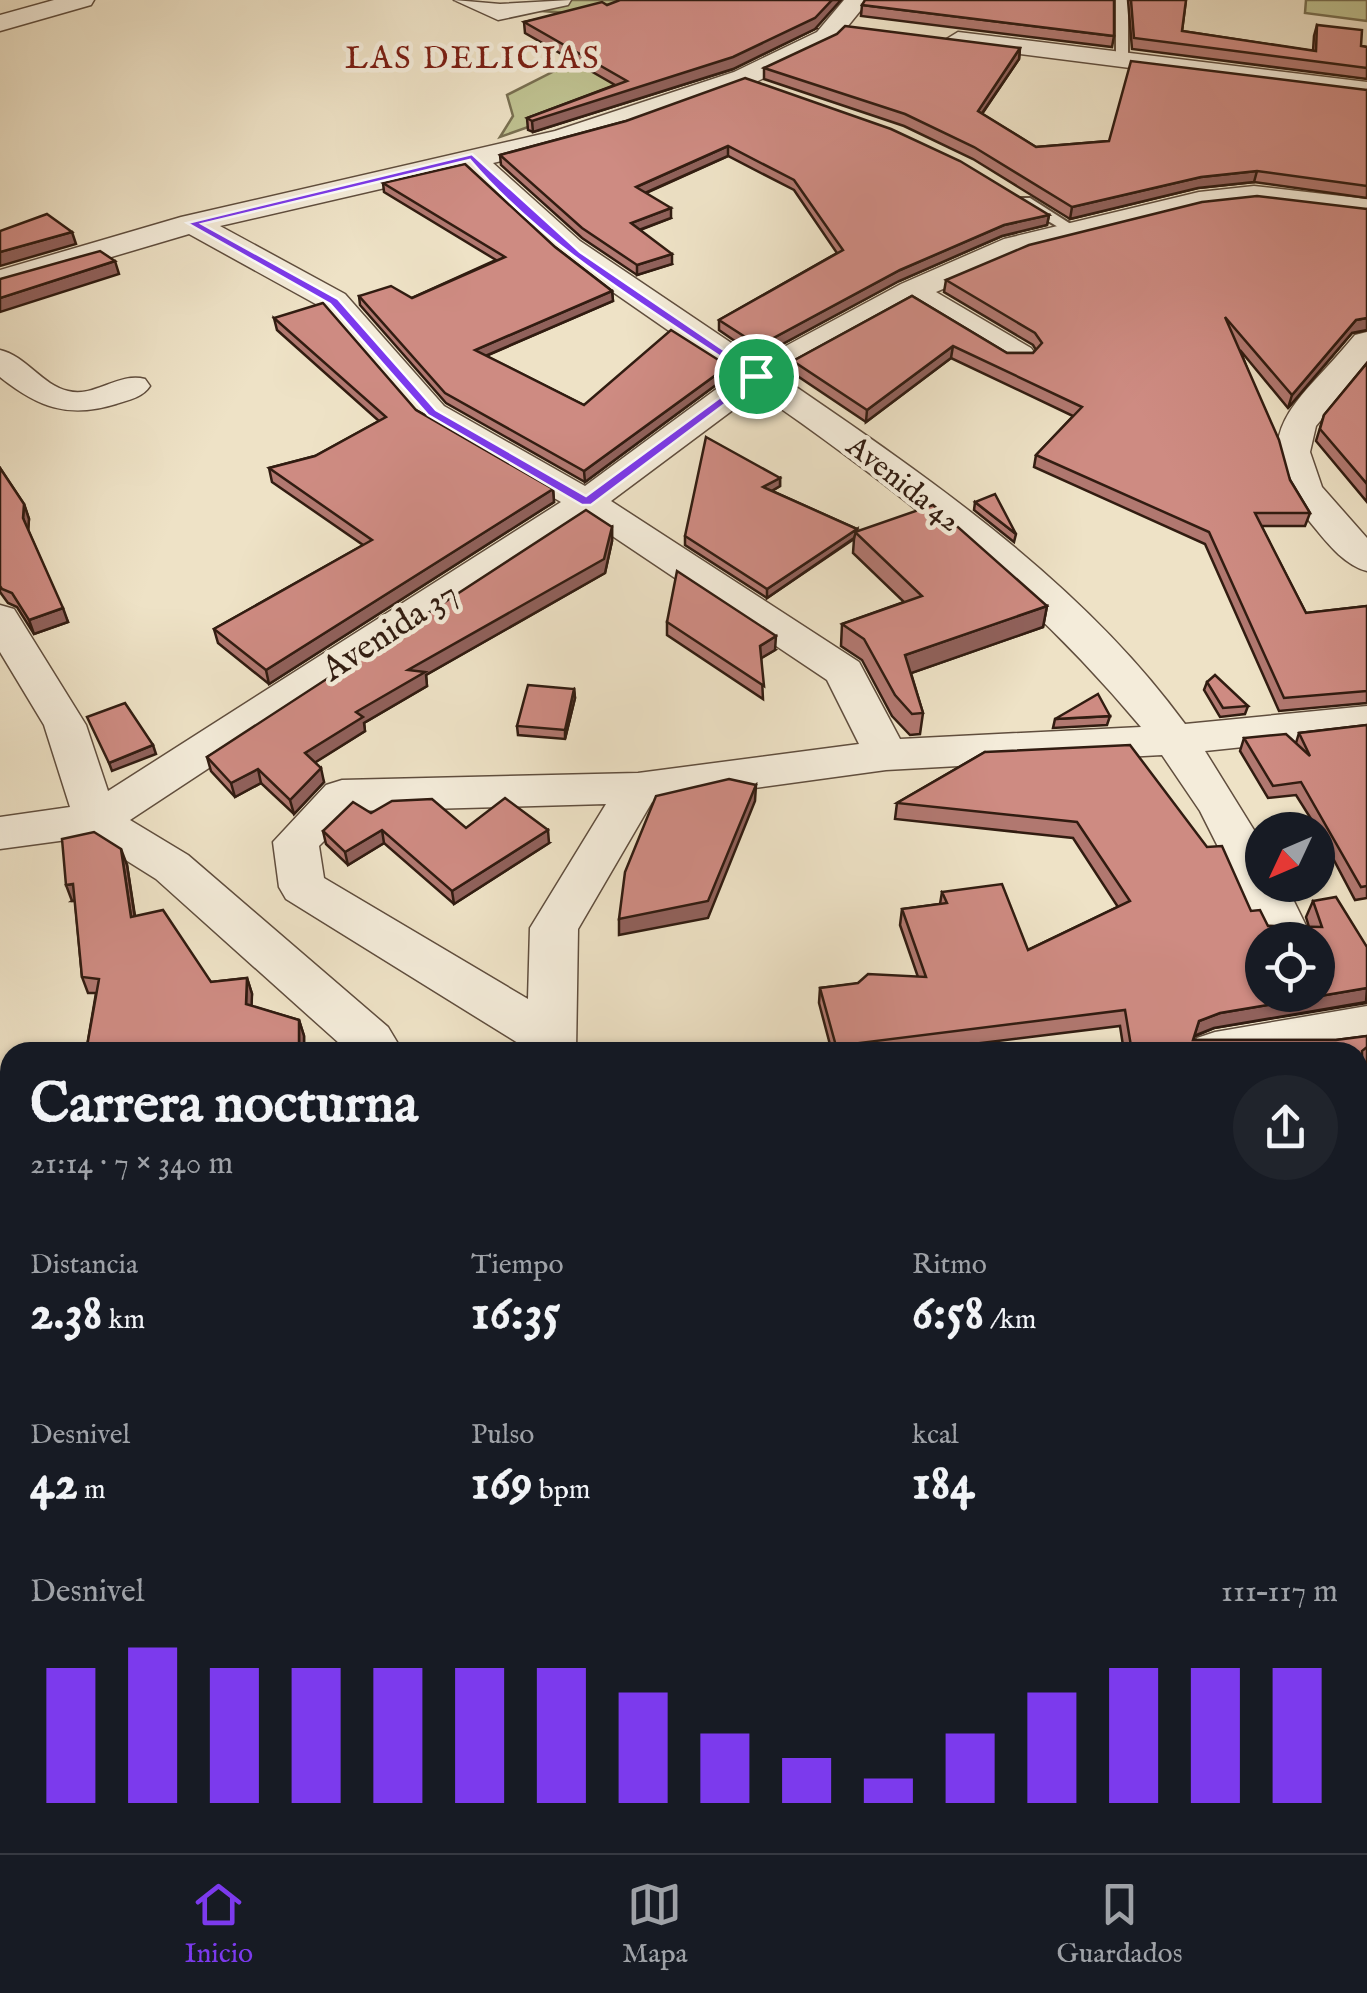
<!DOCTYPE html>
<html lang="es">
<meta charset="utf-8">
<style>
:root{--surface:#171b24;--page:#20242c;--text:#f1f3f6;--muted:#9ea1a6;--line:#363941;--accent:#7c3aed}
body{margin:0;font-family:"IM FELL English",serif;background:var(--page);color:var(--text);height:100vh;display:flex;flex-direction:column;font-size:38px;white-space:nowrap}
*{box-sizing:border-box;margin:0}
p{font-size:32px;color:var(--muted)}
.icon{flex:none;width:55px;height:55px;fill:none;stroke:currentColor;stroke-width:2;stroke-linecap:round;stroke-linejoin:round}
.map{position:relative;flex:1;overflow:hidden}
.panel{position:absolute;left:0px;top:1042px;width:1368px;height:812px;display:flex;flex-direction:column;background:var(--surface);border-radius:30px 30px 0 0;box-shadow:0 2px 8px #0004}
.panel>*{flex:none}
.needle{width:65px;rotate:226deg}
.controls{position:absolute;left:1245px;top:812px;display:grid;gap:20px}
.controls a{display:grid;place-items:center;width:90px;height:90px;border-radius:50%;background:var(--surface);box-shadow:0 2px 8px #0004;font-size:50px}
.pin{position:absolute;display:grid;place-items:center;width:85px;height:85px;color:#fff;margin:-42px;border:5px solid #fff;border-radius:50%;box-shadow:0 2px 10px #0007}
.round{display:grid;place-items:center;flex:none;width:105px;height:105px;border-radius:52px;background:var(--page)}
.head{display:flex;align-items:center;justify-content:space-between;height:170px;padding:0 30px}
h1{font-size:55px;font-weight:700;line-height:75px}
.figures{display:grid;grid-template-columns:repeat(3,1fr);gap:15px;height:170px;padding:10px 30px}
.figures div{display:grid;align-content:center}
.figures b{font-size:50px;font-weight:700}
.figures small{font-size:28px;font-weight:400}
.figures p{font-size:28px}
.chart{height:280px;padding:20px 30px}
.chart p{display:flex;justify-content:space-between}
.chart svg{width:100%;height:180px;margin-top:10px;stroke:var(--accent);stroke-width:6}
.menu{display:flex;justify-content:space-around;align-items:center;height:140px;border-top:2px solid var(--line);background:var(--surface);font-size:28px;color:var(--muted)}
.menu a{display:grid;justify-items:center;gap:5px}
.menu .current{color:var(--accent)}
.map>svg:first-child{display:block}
.green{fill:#bfc291;stroke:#786f51;stroke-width:2.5}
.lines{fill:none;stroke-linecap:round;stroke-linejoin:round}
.lane-casing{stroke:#604e3e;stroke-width:4}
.street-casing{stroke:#604e3e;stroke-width:3}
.lane{fill:#f4ecda;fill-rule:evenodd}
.street{fill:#f4ecda;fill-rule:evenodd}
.wall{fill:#b17870;stroke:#311c11;stroke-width:2.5}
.shaded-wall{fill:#90615b;stroke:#311c11;stroke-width:2.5}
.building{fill:#ce8b82;stroke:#311c11;stroke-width:2.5;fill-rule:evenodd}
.route{fill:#7c3aed;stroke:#fff;stroke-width:2.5;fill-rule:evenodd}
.labels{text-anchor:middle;stroke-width:9;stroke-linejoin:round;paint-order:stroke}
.far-street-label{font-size:30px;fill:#311c11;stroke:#f4ecda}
.far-neighbourhood-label{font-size:32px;letter-spacing:2.5px;fill:#7a1f14;stroke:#f4ecda}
.street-label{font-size:35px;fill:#311c11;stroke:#f4ecda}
</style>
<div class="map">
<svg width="1367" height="1853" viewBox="0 0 1367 1853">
<rect width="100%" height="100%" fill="#eee2c6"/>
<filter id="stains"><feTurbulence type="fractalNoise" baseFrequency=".002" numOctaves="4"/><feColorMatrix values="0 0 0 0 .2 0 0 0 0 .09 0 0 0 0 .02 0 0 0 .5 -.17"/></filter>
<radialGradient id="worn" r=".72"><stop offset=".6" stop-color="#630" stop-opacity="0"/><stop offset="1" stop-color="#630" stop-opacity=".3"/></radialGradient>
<g class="green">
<path d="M 566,0 L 809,0 L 709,63 L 500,137 L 513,116 L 507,95 L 576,60 L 633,18 L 528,10 Z"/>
<path d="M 1306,0 L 1367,0 L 1367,21 L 1305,13 Z"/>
</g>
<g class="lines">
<g class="lane-casing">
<g id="lane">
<path d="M 1116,0 L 1128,0 L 1128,61 L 1122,65 L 1116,61 Z"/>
<path d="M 1020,198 L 1030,198 L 1080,230 L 1068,233 L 1020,204 Z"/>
</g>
</g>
<g class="street-casing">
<g id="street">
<path d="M 54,0 L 94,0 L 91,5 L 0,31 L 0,15 Z"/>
<path d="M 454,0 L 500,4 L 571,0 L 568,5 L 498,20 Z"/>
<path d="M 844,0 L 869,0 L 835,42 L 752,84 L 573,144 L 493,163 L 580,241 L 758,361 L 901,284 L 1004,239 L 1199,192 L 1254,186 L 1367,199 L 1367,217 L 1254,204 L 1199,210 L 1026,253 L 936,292 L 1031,348 L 1036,355 L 1031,362 L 1007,362 L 911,304 L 780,376 C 925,475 1081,581 1185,724 L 1367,706 L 1367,734 L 1205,751 L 1262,843 L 1262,885 L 1286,885 L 1313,940 L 1265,940 L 1200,811 L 1162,755 L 886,770 L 652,802 L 578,929 L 576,1052 L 526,1052 L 526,1048 L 286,899 L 279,887 L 273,842 L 326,785 L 342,780 L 638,773 L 859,744 L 827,680 L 587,519 L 130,820 L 188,855 L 388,1027 L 403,1052 L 349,1052 L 156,879 L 89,837 L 0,849 L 0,817 L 70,807 L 44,725 L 0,652 L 0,605 L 14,609 L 86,725 L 108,791 L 561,502 L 420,420 L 323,308 L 189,234 L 0,290 L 0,270 L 181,217 L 555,131 L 734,72 L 817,32 ZM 467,169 L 558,254 L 734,376 L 585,486 L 444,406 L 345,294 L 220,226 ZM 757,392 C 899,490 1030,594 1141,727 L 900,739 L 859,662 L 611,501 ZM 606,804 L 530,928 L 528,999 L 324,878 L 319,846 L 354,811 Z"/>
<path d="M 958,32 L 1367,82 L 1367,98 L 949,45 L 945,40 Z"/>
<path d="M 1367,332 L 1367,364 L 1316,426 L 1310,452 L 1322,487 L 1367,538 L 1367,571 C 1343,565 1325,540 1310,522 C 1239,432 1298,405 1355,335 Z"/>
<path d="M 0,350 C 26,356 42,385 68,391 C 95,398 118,372 145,379 L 150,386 C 143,397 129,400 116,404 C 68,419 38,407 0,377 Z"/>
<path d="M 1367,1006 L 1367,1046 L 1329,1052 L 1190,1052 L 1197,1038 L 1215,1032 Z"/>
<path d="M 1358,1066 L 1367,1069 L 1367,1129 L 1358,1126 Z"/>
<path d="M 10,1219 L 10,1267 L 0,1268 L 0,1220 Z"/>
<path d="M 1367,1528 L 1367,1590 L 1358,1593 L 1358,1530 Z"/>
<path d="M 10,1791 L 10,1845 L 37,1845 L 29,1853 L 0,1853 L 0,1792 Z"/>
<path d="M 358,1845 L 428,1845 L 430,1853 L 360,1853 Z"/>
</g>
</g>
<use href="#lane" class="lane"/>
<use href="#street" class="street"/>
</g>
<g class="wall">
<path d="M 1128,0 L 1186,0 L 1182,31 L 1313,51 L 1314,36 L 1317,25 L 1361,46 L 1367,47 L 1367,79 L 1132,49 Z"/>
<path d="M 607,5 L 815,29 L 733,69 L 533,132 L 528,130 L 527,118 L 615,85 L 525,33 L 524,22 Z"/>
<path d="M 862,5 L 1114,36 L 1112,47 L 861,16 Z"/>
<path d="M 1020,48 L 1019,59 L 982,114 L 1036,147 L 1109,141 L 1367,90 L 1367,198 L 1254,182 L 1198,188 L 1070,219 L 973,159 L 904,126 L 764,79 L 764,68 Z"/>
<path d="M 626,121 L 1049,215 L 1047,225 L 1002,236 L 899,281 L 764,354 L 756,349 L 752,353 L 719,330 L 719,320 L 837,253 L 794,190 L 728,156 L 646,193 L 671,218 L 640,230 L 672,264 L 637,275 L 582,238 L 501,165 L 500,155 Z"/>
<path d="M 383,183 L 555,247 L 612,291 L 613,301 L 486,356 L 584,405 L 728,376 L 585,482 L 446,403 L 360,305 L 359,296 L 412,298 L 496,260 L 384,192 Z"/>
<path d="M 1367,209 L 1367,330 L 1352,333 L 1288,408 L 1240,350 L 1290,480 L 1310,513 L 1305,526 L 1261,526 L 1306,613 L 1367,606 L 1367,703 L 1279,711 L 1205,544 L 1034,467 L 1036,455 L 1073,416 L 951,358 L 866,422 L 793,373 L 793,361 L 912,296 L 1007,353 L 1033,353 L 1036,350 L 1033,345 L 944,292 L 946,280 Z"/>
<path d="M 274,318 L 416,410 L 553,489 L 554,502 L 269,684 L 218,643 L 214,629 L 363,545 L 272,482 L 269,468 L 315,456 L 379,421 L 277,330 Z"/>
<path d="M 1367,363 L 1367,502 L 1316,441 L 1324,415 Z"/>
<path d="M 0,468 L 24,504 L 29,519 L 28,530 L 68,622 L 34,634 L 17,607 L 8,603 L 0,592 Z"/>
<path d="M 780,478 L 780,486 L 772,491 L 857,529 L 857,531 L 1047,606 L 1043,627 L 911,673 L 923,713 L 920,734 L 910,735 L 892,716 L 862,660 L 841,646 L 842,624 L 904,602 L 853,553 L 854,539 L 767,598 L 685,545 L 685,536 Z"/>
<path d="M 975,502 L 1016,534 L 1014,542 L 974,510 Z"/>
<path d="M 612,527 L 612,541 L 605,573 L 426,675 L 427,686 L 364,723 L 365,731 L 315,762 L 324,782 L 294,814 L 261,783 L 235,797 L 211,771 L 207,757 Z"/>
<path d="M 667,622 L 775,650 L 761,658 L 763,699 L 667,635 Z"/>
<path d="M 1207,682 L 1248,706 L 1245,714 L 1220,717 L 1204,690 Z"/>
<path d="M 574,689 L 575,698 L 565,739 L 518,735 L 517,726 Z"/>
<path d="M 1110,716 L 1107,725 L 1053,728 L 1055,719 Z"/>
<path d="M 1367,725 L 1367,898 L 1355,900 L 1318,830 L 1296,795 L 1268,798 L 1240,751 L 1244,738 L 1296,743 L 1299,733 Z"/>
<path d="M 985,752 L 1251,911 L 1268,926 L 1309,927 L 1306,917 L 1313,901 L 1367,947 L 1367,1003 L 1214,1028 L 1195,1036 L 1193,1040 L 1336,1040 L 1367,1036 L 1367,1066 L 1362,1064 L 1362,1082 L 1358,1091 L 1358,1052 L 1124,1052 L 1120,1026 L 907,1052 L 832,1052 L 819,1003 L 820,988 L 918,977 L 900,925 L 902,909 L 940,904 L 942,892 L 1028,950 L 1118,907 L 1073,838 L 895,819 L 897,803 Z"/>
<path d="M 371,813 L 466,828 L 549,843 L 454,904 L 384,843 L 348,865 L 326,844 L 323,831 Z"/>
<path d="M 127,865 L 135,916 L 211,982 L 247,978 L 252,994 L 251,1006 L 299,1020 L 304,1036 L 304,1052 L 86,1052 L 96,993 L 88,993 L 82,977 L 75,901 L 72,901 Z"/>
<rect x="0" y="1087" width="10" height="119"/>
<path d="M 1358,1156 L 1367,1175 L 1367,1493 L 1358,1494 L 1358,1354 L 1360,1354 L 1358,1349 Z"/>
<path d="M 10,1244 L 10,1403 L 0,1404 L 0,1264 Z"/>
<path d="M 10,1699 L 10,1769 L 0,1769 L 0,1700 Z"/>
<path d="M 803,1845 L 968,1845 L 962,1853 L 812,1853 Z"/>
<path d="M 1042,1845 L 1084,1845 L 1045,1853 Z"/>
</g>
<g class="shaded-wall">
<path d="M 832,0 L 841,0 L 815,29 L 733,69 L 533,132 L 532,121 Z"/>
<path d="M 1020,48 L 1019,59 L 976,122 L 978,111 Z"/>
<path d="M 728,146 L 728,156 L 636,197 L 636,187 Z"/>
<path d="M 1257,171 L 1254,182 L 1198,188 L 1070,219 L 1072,207 L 1201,177 Z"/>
<path d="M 671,208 L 671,218 L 631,233 L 631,223 Z"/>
<path d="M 1049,215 L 1047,225 L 1002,236 L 899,281 L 764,354 L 764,343 L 900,270 L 1004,225 Z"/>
<path d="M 72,232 L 76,244 L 0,266 L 0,252 Z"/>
<path d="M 672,254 L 672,264 L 637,275 L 637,265 Z"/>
<path d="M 115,261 L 119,274 L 0,312 L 0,298 Z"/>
<path d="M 612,291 L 613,301 L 476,360 L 475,350 Z"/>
<path d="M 1367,318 L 1367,330 L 1352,333 L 1288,408 L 1292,395 L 1356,320 Z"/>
<path d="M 757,338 L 756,349 L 752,353 L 753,342 Z"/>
<path d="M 953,346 L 951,358 L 866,422 L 867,410 Z"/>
<path d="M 728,366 L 728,376 L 585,482 L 584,471 Z"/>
<path d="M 780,478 L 780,486 L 763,496 L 763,487 Z"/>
<path d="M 553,489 L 554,502 L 269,684 L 266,670 Z"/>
<path d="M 24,504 L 29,519 L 28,533 L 23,518 Z"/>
<path d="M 612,527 L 612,541 L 605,573 L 426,675 L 427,686 L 364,723 L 365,731 L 308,767 L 305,753 L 408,670 Z"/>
<path d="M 857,529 L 854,538 L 767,598 L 767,589 Z"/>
<path d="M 1047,606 L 1043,627 L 903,676 L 905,655 Z"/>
<path d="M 63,608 L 68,622 L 34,634 L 29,620 Z"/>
<path d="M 776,636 L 775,650 L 760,659 L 760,646 Z"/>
<path d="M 574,689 L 575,698 L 565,739 L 565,730 Z"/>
<path d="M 153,745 L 156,754 L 112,771 L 109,763 Z"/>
<path d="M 321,768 L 324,782 L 294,814 L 290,800 Z"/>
<path d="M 258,769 L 261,783 L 235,797 L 231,783 Z"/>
<path d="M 756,785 L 755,801 L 708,918 L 619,935 L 619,919 Z"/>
<path d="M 382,830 L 384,843 L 348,865 L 345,852 Z"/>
<path d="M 548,830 L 549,843 L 454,904 L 452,891 Z"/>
<path d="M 121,849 L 127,865 L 137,932 L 131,917 Z"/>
<path d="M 73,884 L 80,900 L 72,901 L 66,885 Z"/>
<path d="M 247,978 L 252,994 L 251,1020 L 246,1004 Z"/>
<path d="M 1367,988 L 1366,1002 L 1214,1028 L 1194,1036 L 1199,1021 L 1220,1013 Z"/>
<path d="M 299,1020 L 304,1036 L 304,1052 L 299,1052 Z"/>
</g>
<g class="building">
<path d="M 620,0 L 832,0 L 815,18 L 733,57 L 532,121 L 527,118 L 627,81 L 524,22 L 602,2 L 607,5 Z"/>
<path d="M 865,0 L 1114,0 L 1114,36 L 862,5 Z"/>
<path d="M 1131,0 L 1186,0 L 1182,31 L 1316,51 L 1317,25 L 1362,30 L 1361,46 L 1367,47 L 1367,68 L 1134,38 Z"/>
<path d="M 845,26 L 1020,48 L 978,111 L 1036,147 L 1109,141 L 1131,61 L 1367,90 L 1367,186 L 1257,171 L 1201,177 L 1072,207 L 974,147 L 905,114 L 764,68 L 837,34 Z"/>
<path d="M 745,78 L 891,129 L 960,161 L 1049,215 L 1004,225 L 900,270 L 764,343 L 757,338 L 753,342 L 719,320 L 843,250 L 794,180 L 728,146 L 636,187 L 671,208 L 631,223 L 672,254 L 637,265 L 582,228 L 500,155 L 626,121 Z"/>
<path d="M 465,164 L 555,247 L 612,291 L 475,350 L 584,405 L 671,330 L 728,366 L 584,471 L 445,393 L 359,296 L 391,286 L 412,298 L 505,257 L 383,183 Z"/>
<path d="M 1257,196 L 1367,209 L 1367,318 L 1356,320 L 1292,395 L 1225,317 L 1279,440 L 1290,480 L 1310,513 L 1255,513 L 1306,613 L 1367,606 L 1367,691 L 1284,698 L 1209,532 L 1036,455 L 1082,407 L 953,346 L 867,410 L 793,361 L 912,296 L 1007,353 L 1033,353 L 1042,343 L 1035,333 L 946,280 L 1029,245 L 1202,202 Z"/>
<path d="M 47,214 L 72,232 L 0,252 L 0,231 Z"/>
<path d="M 100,251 L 115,261 L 0,298 L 0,279 Z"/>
<path d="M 323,303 L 416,410 L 553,489 L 266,670 L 214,629 L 372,540 L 269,468 L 315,456 L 386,417 L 274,318 Z"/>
<path d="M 1367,363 L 1367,484 L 1320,429 L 1324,415 Z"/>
<path d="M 706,437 L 780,478 L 763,487 L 857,529 L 767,589 L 685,536 Z"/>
<path d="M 0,468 L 24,504 L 23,518 L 63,608 L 29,620 L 12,593 L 2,589 L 0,586 Z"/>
<path d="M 995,494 L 1016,534 L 975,502 Z"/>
<path d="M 933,505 L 1047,606 L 905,655 L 923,713 L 912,714 L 895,695 L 864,639 L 842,624 L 922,596 L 855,532 Z"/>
<path d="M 586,510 L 612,527 L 604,559 L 408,670 L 425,672 L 356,712 L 363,717 L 305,753 L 321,768 L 290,800 L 258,769 L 231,783 L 207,757 Z"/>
<path d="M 677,571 L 776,636 L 760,646 L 764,686 L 667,622 Z"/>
<path d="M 1215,675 L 1248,706 L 1223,708 L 1207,682 Z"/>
<path d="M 528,685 L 574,689 L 565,730 L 517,726 Z"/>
<path d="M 1098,694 L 1110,716 L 1055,719 Z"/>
<path d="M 125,703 L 153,745 L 109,763 L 87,717 Z"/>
<path d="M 1367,725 L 1367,886 L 1361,887 L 1301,782 L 1273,786 L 1244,738 L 1286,734 L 1310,756 L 1299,733 Z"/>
<path d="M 1130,745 L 1207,847 L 1222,846 L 1251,911 L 1260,910 L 1268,926 L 1322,927 L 1313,901 L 1336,897 L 1367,947 L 1367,988 L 1220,1013 L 1199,1021 L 1193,1040 L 1336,1040 L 1367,1036 L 1367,1047 L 1362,1051 L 1362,1082 L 1358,1082 L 1358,1052 L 1132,1052 L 1125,1010 L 836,1046 L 820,988 L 858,983 L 868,974 L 926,977 L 902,909 L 947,903 L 942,892 L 1002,884 L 1028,950 L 1130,901 L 1077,822 L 897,803 L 985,752 ZM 1262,940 L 1318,940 L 1318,995 L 1262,995 Z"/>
<path d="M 729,779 L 756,785 L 708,901 L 619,919 L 625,872 L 656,796 Z"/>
<path d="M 505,798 L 548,830 L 452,891 L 382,830 L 345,852 L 323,831 L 353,802 L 371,813 L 392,801 L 432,799 L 466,828 Z"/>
<path d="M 94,832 L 121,849 L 131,917 L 163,910 L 211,982 L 247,978 L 246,1004 L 299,1020 L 299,1052 L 86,1052 L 99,979 L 82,977 L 73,884 L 66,885 L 62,839 Z"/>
<rect x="0" y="1087" width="10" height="104"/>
<path d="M 1358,1156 L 1367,1175 L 1367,1337 L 1358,1314 Z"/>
<path d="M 5,1244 L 10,1244 L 10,1385 L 0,1386 L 0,1264 Z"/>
<path d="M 1367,1353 L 1367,1481 L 1359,1482 L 1358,1478 L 1358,1354 Z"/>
<path d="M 10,1699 L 10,1754 L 0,1755 L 0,1700 Z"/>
<path d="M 496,1845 L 641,1845 L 642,1853 L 496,1853 Z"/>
<path d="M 818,1845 L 960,1845 L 905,1853 L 826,1853 Z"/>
</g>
<path class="route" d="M 472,154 L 580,252 L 762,376 L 591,505 L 582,505 L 428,415 L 330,304 L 187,223 ZM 470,160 C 547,250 652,310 749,376 L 586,496 L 436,410 L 338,299 L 202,224 Z"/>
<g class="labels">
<g class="far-street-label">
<text transform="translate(904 483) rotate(38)" y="10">Avenida 42</text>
</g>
<g class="far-neighbourhood-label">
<text x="473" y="68">LAS DELICIAS</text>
</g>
<g class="street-label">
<text transform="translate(389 630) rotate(-33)" y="12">Avenida 37</text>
</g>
</g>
<rect width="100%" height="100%" filter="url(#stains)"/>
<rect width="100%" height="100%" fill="url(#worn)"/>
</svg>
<div class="controls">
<a><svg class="needle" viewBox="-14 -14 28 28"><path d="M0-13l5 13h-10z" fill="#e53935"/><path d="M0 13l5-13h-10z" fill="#9ea1a6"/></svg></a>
<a><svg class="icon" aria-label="locate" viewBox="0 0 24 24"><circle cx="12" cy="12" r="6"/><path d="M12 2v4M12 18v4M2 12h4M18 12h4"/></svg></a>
</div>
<div class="pin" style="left:756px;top:376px;background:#1e9e55"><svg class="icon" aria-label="arrive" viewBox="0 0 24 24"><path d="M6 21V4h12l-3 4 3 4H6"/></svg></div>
<section class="panel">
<div class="head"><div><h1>Carrera nocturna</h1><p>21:14 · 7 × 340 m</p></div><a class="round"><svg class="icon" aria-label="share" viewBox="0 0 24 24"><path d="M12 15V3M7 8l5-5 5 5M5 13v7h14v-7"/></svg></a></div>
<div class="figures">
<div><p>Distancia</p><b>2.38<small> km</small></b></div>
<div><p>Tiempo</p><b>16:35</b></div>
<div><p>Ritmo</p><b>6:58<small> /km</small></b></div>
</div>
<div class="figures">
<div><p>Desnivel</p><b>42<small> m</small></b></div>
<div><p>Pulso</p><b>169<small> bpm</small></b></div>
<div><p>kcal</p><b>184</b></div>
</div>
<div class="chart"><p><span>Desnivel</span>111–117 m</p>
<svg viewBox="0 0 160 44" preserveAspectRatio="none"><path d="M5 44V11M15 44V6M25 44V11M35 44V11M45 44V11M55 44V11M65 44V11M75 44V17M85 44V27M95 44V33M105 44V38M115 44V27M125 44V17M135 44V11M145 44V11M155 44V11"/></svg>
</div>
</section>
</div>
<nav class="menu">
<a class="current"><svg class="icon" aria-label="home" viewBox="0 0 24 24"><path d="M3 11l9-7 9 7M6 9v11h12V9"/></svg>Inicio</a>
<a><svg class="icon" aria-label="map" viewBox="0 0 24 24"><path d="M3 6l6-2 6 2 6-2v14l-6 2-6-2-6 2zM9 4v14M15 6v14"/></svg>Mapa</a>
<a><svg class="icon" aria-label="saved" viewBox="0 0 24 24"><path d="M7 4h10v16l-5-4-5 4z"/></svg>Guardados</a>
</nav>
